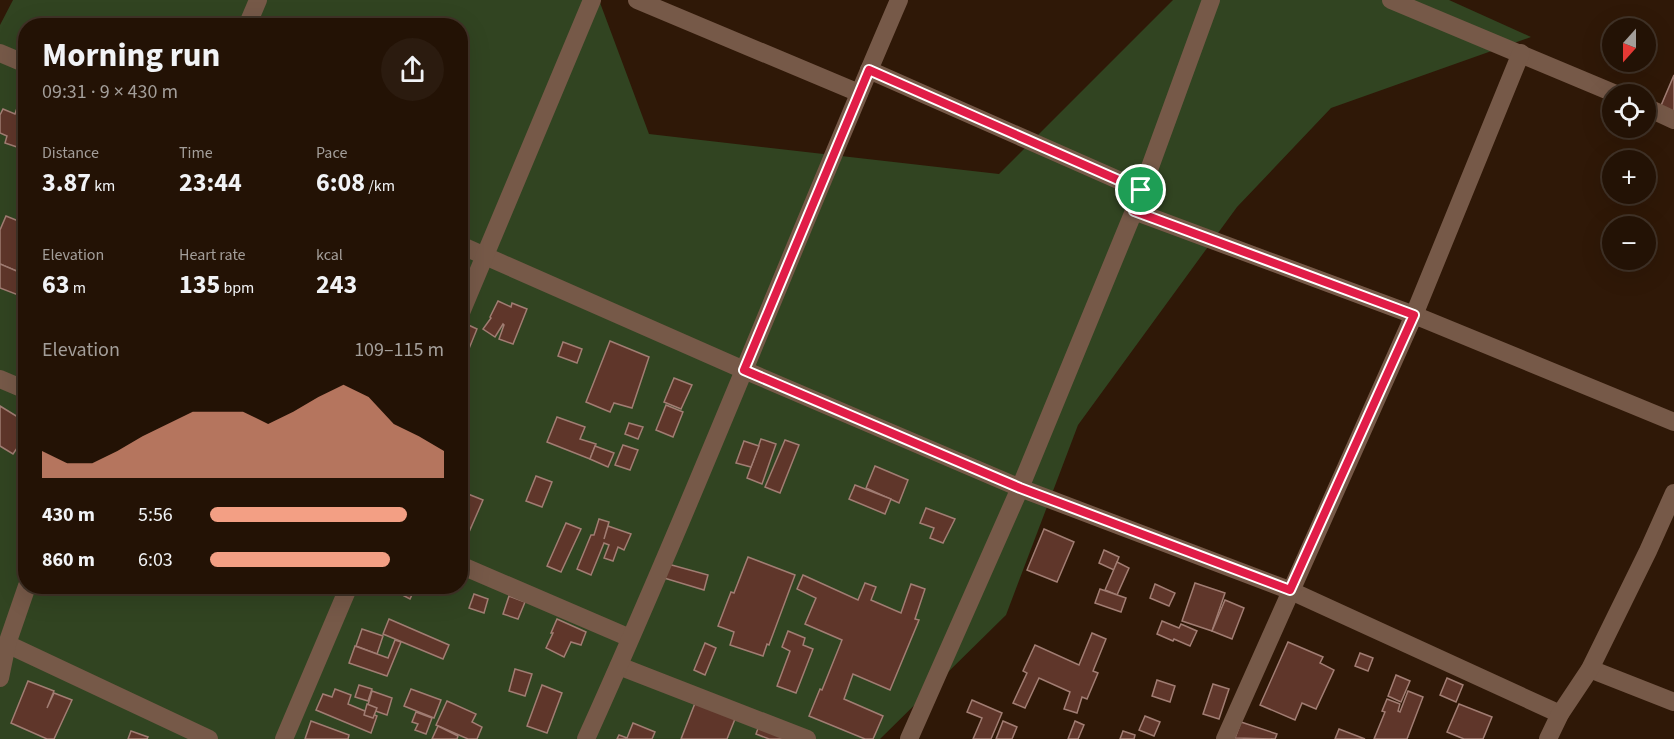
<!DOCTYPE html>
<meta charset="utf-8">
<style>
:root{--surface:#231205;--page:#2b1b0f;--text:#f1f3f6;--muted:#a39e9a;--line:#403227;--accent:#f39f84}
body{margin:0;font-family:"Source Sans 3",sans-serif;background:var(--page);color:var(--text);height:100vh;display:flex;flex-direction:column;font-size:22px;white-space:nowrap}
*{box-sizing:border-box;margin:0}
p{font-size:20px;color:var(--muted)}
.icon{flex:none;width:33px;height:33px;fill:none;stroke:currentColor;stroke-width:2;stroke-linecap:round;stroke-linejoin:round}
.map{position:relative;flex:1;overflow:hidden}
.panel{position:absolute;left:18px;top:18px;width:450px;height:576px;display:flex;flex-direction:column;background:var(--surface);border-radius:24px;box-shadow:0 6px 24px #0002,0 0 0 2px var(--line)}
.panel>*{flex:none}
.needle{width:39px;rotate:201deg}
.fabs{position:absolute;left:1602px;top:18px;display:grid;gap:12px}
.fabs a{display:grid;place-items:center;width:54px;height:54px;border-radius:50%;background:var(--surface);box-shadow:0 6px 24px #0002,0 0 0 2px var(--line);font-size:30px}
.pin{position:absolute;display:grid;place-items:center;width:51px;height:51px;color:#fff;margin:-26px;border:3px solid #fff;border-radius:50%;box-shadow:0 2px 6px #0007}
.round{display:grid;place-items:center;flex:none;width:63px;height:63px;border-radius:32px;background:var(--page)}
.summary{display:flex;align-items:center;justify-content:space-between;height:102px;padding:0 24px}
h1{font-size:33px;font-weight:700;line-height:45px}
.figures{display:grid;grid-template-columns:repeat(3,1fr);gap:9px;height:102px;padding:6px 24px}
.figures div{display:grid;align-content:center}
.figures b{font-size:26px;font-weight:700}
.figures small{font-size:16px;font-weight:400}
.figures p{font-size:16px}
.chart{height:168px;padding:12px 24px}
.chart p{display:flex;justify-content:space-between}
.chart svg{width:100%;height:108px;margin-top:6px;fill:var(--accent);opacity:.7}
ul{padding:0 24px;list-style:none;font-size:20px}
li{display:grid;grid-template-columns:96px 72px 1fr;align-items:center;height:45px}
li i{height:15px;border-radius:8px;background:var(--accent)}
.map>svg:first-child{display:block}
.green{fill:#314421;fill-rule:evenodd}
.building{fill:#5f362a;stroke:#a17d73;stroke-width:1.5}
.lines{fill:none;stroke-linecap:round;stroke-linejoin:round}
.minor{stroke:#765948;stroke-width:18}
.route-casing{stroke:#fff;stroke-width:12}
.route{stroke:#e11d48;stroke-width:8}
</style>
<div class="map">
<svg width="1674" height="739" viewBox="0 0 1674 739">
<rect width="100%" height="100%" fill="#2f1807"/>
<path class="green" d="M 13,0 L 599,0 L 649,134 L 999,174 L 1173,0 L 1449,0 L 1531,37 L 1331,108 L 1237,207 L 1078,425 L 1006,615 L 880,739 L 0,739 L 0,25 ZM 26,26 L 460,26 L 460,586 L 26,586 Z"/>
<g class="building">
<path d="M 1674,75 L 1674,115 L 1660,108 Z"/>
<path d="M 17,108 L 26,111 L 26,142 L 23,149 L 5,143 L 7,136 L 0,133 L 0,115 L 3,109 L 15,114 Z"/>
<path d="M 26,191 L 26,206 L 21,204 Z"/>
<path d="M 6,216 L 26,224 L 26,275 L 0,264 L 0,230 Z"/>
<path d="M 0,264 L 26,275 L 26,298 L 0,288 Z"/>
<path d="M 498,301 L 511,307 L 512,303 L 527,309 L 513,344 L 499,339 L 504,325 L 503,324 L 495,337 L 483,329 L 491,318 L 490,317 Z"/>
<path d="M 464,323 L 477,329 L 464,361 L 460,359 L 460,331 Z"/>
<path d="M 610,341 L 649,357 L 632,408 L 614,403 L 610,412 L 586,402 Z"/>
<path d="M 563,342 L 582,349 L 577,363 L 558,356 Z"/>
<path d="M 674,378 L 692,385 L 681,409 L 664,402 Z"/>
<path d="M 666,405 L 683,412 L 673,437 L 656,430 Z"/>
<path d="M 0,406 L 26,422 L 26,435 L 13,454 L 0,446 Z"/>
<path d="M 557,417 L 585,427 L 580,439 L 596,444 L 590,459 L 547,442 Z"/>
<path d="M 629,423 L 643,427 L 638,439 L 625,434 Z"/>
<path d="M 761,439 L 776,444 L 762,484 L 747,478 Z"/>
<path d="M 785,440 L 799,445 L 780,493 L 765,487 Z"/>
<path d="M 744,441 L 759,446 L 751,467 L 736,463 Z"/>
<path d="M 623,445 L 638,450 L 630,470 L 615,465 Z"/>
<path d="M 595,446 L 614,453 L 608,467 L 590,459 Z"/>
<path d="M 875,466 L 908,480 L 899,503 L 866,488 Z"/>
<path d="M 536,476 L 552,482 L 542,507 L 526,501 Z"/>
<path d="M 855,485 L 891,499 L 885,514 L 849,499 Z"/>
<path d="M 463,492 L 483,500 L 469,532 L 460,529 L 460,498 Z"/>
<path d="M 926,508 L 955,519 L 943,543 L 930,538 L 934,528 L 920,523 Z"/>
<path d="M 599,519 L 609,522 L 604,539 L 608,526 L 631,534 L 624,550 L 618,547 L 613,561 L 604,558 L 609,545 L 604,543 L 591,575 L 577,569 L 591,535 L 594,535 Z"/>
<path d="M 566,523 L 581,529 L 561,572 L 547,566 Z"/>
<path d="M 1044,529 L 1074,542 L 1057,582 L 1027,570 Z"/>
<path d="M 1104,550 L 1119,557 L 1114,570 L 1099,563 Z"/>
<path d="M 748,557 L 795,575 L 769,645 L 767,644 L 763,656 L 730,645 L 734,632 L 718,626 L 731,592 L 734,593 Z"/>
<path d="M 1117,562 L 1129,568 L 1117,595 L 1105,590 Z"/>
<path d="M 668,564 L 708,575 L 704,590 L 664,578 Z"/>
<path d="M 803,575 L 858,600 L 865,583 L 876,587 L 871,600 L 901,613 L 911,584 L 925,589 L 915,619 L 919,620 L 890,690 L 853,674 L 844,699 L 883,716 L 873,739 L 865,739 L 809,716 L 820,689 L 822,690 L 842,640 L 805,624 L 816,598 L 797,589 Z"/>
<path d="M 1195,583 L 1225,593 L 1212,631 L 1182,621 Z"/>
<path d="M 1155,584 L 1175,593 L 1169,606 L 1150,598 Z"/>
<path d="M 385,586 L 416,586 L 410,599 Z"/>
<path d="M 1100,589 L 1126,598 L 1121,612 L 1095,603 Z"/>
<path d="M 474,594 L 488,599 L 484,613 L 469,608 Z"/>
<path d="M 509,596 L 525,602 L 518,619 L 503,614 Z"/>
<path d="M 1225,600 L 1244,608 L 1232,639 L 1212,631 Z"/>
<path d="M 389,619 L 449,645 L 443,659 L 383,634 Z"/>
<path d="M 557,619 L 586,632 L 581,645 L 571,642 L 564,657 L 546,648 L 553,633 L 551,633 Z"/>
<path d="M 1162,621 L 1179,628 L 1181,624 L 1197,631 L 1190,646 L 1174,639 L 1173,641 L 1157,634 Z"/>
<path d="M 362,629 L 383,636 L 377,654 L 356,646 Z"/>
<path d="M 788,631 L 805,638 L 803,645 L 813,649 L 796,693 L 777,686 L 790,651 L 782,647 Z"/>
<path d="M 1092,633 L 1106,639 L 1093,671 L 1098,673 L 1087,699 L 1082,697 L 1077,713 L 1064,709 L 1070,692 L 1039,678 L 1025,708 L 1013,703 L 1027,673 L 1023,671 L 1035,645 L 1079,665 Z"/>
<path d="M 395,640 L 401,642 L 387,676 L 349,663 L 355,646 L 388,658 Z"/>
<path d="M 1288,642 L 1323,657 L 1320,663 L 1334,670 L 1316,709 L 1302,703 L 1295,720 L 1260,705 Z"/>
<path d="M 705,643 L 716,648 L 705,675 L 694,670 Z"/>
<path d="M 1360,653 L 1373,658 L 1368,671 L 1355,666 Z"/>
<path d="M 515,669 L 532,674 L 525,696 L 509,691 Z"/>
<path d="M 1396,675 L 1410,681 L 1401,702 L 1388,696 Z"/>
<path d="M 1447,678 L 1463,685 L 1456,702 L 1440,695 Z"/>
<path d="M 1157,680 L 1175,686 L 1170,702 L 1152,696 Z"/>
<path d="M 28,681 L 54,691 L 47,708 L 54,693 L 72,700 L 54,739 L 47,739 L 11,723 Z"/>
<path d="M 1213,684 L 1229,689 L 1219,719 L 1203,714 Z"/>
<path d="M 359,685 L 372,689 L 368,701 L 355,697 Z"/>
<path d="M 542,685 L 562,693 L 547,733 L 527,726 Z"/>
<path d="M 335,689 L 351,695 L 348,704 L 377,716 L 371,733 L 316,710 L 323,694 L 332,697 Z"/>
<path d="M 411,689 L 441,700 L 434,718 L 404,706 Z"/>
<path d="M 372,691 L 392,698 L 387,715 L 367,708 Z"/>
<path d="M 1408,691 L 1423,697 L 1407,739 L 1374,739 L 1385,712 L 1382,711 L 1387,699 L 1400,704 L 1398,711 L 1400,712 Z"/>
<path d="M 699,693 L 739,709 L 727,739 L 681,739 Z"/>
<path d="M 972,700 L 1002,713 L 991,739 L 973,739 L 982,718 L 967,712 Z"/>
<path d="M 447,701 L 476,714 L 472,722 L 482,727 L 477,739 L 468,739 L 436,725 Z"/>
<path d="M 367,704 L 377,708 L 373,718 L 364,715 Z"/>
<path d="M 1459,704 L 1492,717 L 1483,739 L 1464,739 L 1447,732 Z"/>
<path d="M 416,712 L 432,718 L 426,734 L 415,730 L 418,724 L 412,722 Z"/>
<path d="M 1145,716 L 1160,722 L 1154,736 L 1139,730 Z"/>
<path d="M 762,717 L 798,739 L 769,739 L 756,734 Z"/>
<path d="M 311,721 L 349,735 L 348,739 L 305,739 Z"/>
<path d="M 1003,721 L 1017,727 L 1012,739 L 996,739 Z"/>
<path d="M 1075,721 L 1084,725 L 1078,739 L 1068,739 Z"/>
<path d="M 1241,722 L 1277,734 L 1275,739 L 1235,738 Z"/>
<path d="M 633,723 L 655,732 L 652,739 L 617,739 L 619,735 L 627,738 Z"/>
<path d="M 438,726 L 458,736 L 457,739 L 432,739 Z"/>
<path d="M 1339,729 L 1365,739 L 1335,739 Z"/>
<path d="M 131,731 L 148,737 L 147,739 L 128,739 Z"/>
<path d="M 1123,731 L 1135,735 L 1134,739 L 1120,739 Z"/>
</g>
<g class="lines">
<g class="minor">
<path d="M 637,0 L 859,93"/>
<path d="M 1391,0 L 1616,94"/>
<path d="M 247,26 L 258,0"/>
<path d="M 0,53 L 26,64"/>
<path d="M 869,70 L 1141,190"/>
<path d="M 1646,107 L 1674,120"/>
<path d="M 1134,211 L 1414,315 L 1674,422"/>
<path d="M 460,245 L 744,370 L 1020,488 L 1289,590 L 1560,714"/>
<path d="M 460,315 L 592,0"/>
<path d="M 0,379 L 26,390"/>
<path d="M 460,565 L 630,638"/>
<path d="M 7,644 L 209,739"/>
<path d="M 619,666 L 807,739"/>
<path d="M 1590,669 L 1674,702"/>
<path d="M 0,678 L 7,644 L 27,586"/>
<path d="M 284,739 L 349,586"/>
<path d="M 586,739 C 696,495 793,246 899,0"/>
<path d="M 909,739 L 1020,488 L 1134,211 L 1211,0"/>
<path d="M 1225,739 L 1414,315 L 1521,53"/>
<path d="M 1548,739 L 1560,714 L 1590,669 L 1648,551 L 1674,493"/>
</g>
</g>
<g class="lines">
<g class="route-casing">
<path id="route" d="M 869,70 L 1141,190 L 1134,211 L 1414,315 L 1290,590 L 1020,488 L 744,370 Z"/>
</g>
<use href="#route" class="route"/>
</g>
</svg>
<div class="fabs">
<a><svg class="needle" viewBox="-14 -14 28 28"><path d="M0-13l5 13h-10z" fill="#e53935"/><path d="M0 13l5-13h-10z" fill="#a39e9a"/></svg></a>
<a><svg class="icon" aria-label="locate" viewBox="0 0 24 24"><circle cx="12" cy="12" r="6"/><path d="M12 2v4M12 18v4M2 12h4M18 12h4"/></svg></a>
<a>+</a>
<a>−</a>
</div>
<div class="pin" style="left:1141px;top:190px;background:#1e9e55"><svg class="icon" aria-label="arrive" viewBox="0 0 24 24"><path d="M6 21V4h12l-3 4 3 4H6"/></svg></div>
<section class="panel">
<div class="summary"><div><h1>Morning run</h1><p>09:31 · 9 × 430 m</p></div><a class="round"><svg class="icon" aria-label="share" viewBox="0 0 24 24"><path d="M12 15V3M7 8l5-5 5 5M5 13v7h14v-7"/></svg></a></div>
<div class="figures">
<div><p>Distance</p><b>3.87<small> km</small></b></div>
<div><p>Time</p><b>23:44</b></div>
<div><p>Pace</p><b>6:08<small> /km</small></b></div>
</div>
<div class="figures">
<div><p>Elevation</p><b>63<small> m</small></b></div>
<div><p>Heart rate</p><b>135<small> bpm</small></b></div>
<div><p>kcal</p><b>243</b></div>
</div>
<div class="chart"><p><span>Elevation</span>109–115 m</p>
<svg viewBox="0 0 160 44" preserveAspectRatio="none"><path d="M0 44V33L10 38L20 38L30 33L40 27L50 22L60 17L70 17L80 17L90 22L100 17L110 11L120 6L130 11L140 22L150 27L160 33V44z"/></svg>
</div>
<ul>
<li><b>430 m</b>5:56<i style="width:84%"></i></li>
<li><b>860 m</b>6:03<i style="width:77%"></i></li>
</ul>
</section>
</div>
